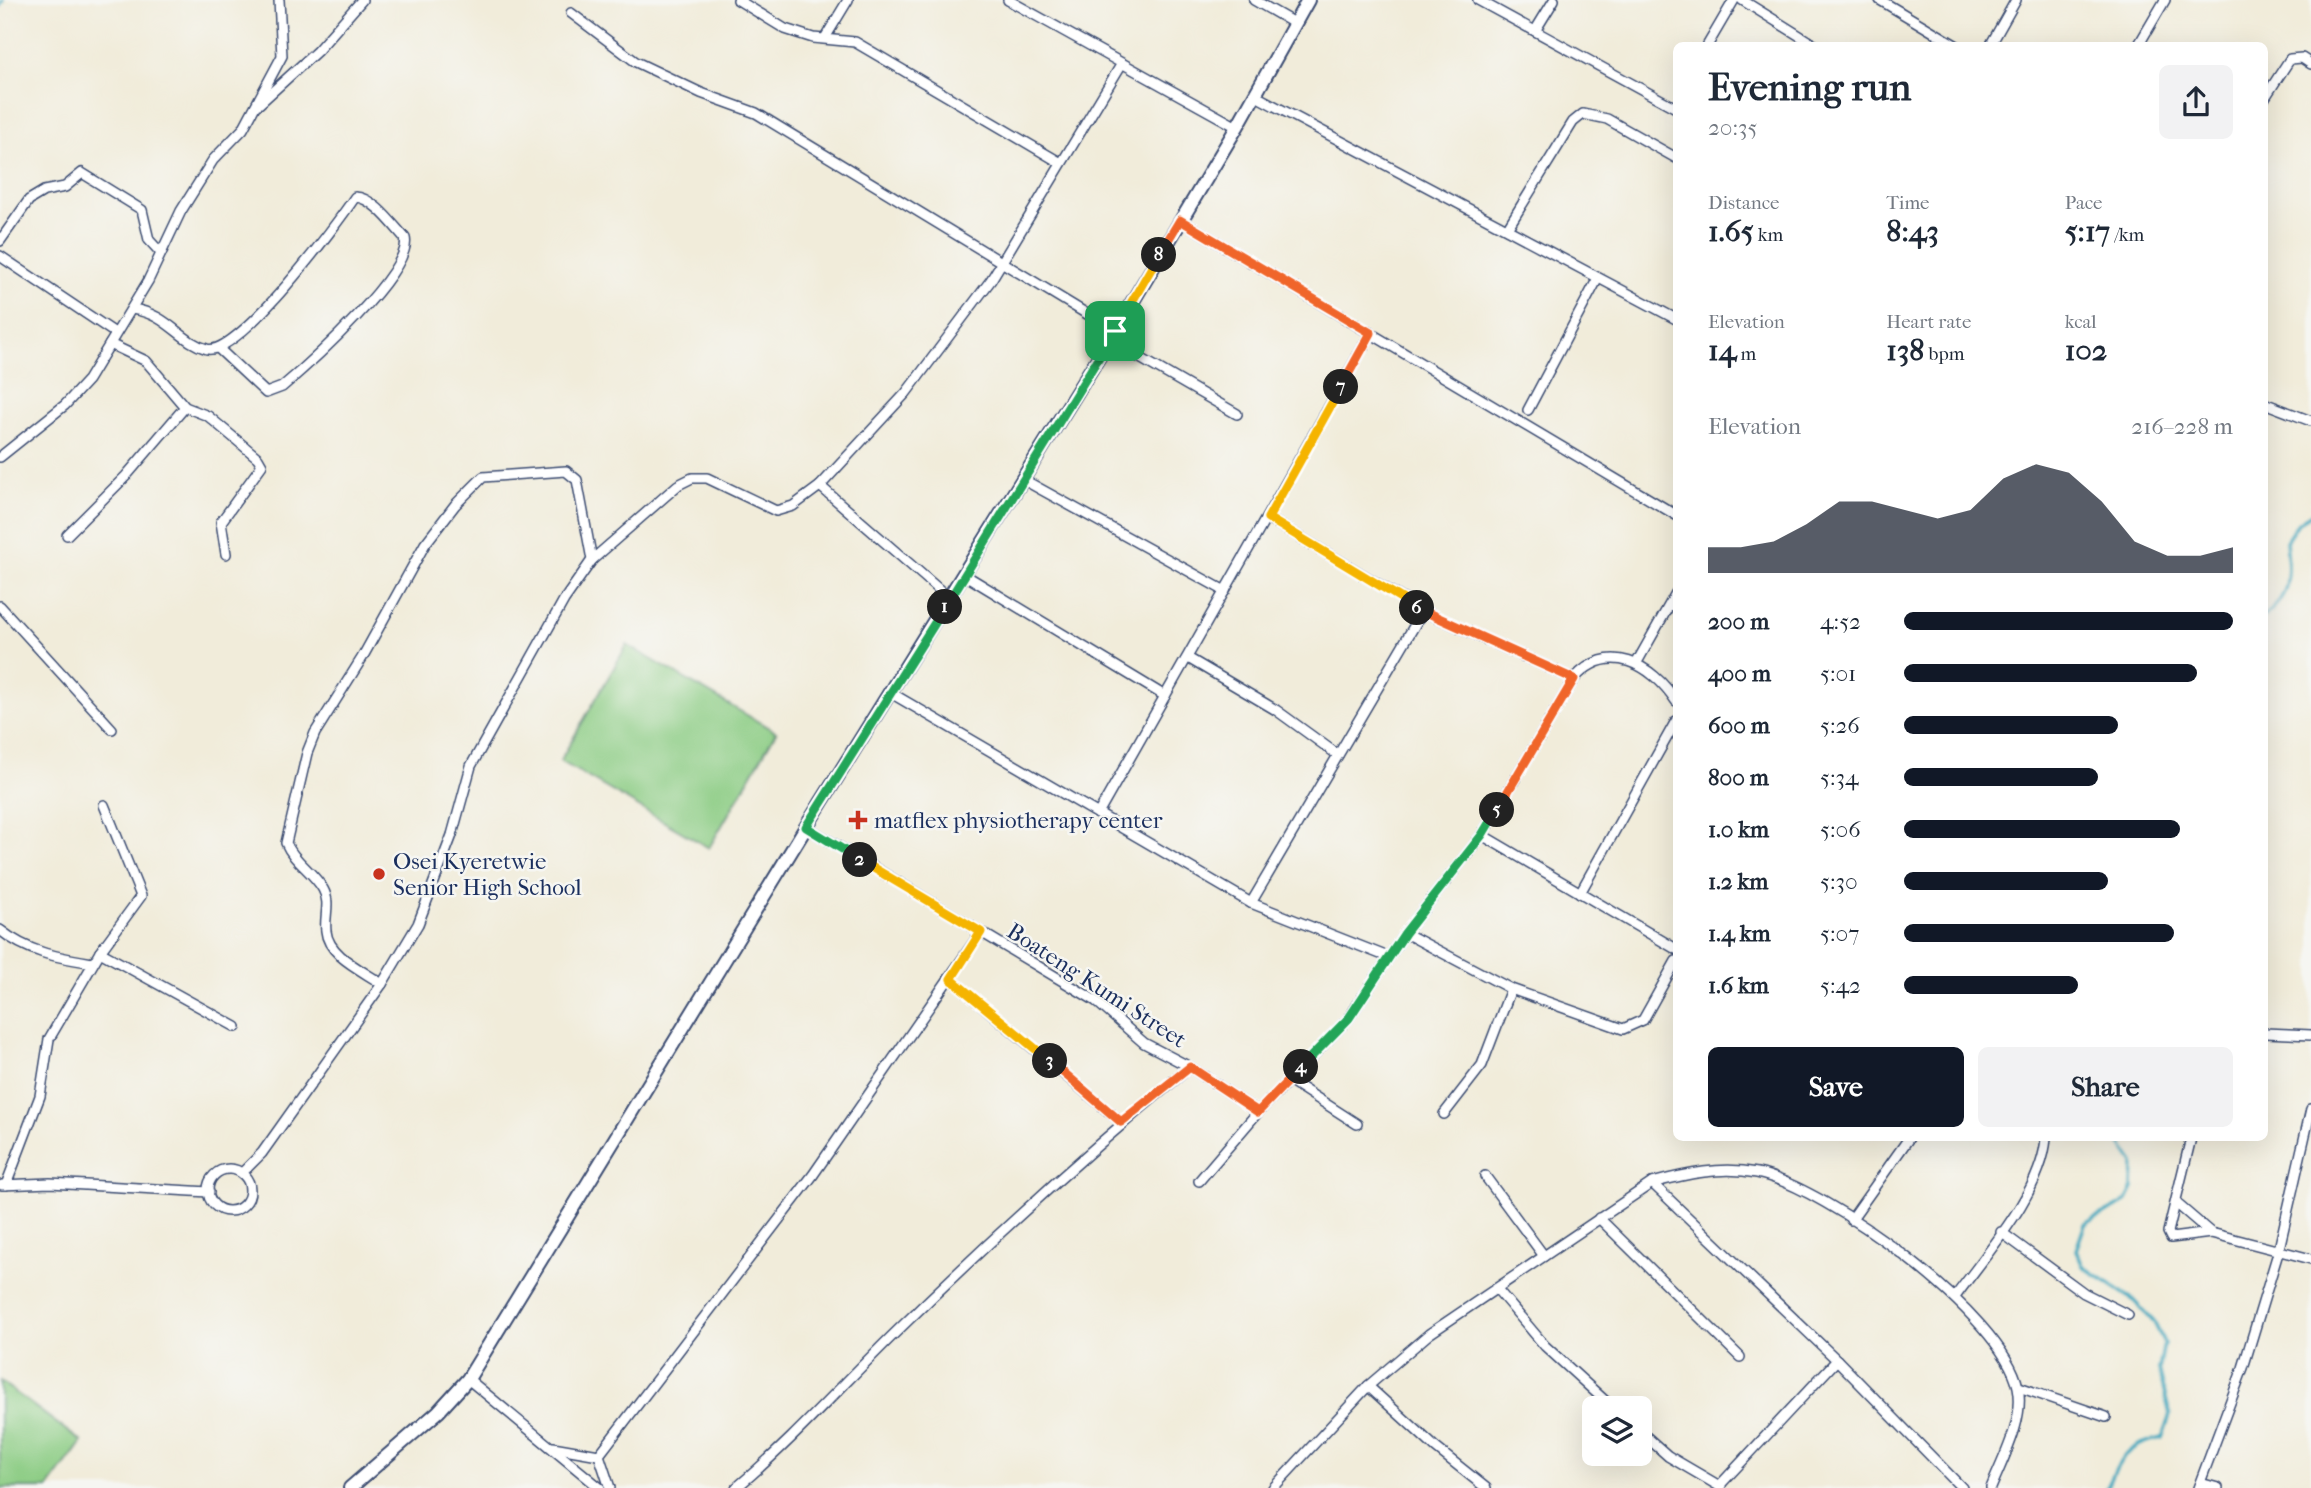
<!DOCTYPE html>
<meta charset="utf-8">
<style>
:root{--surface:#fff;--page:#f2f2f3;--text:#1f2937;--muted:#747a83;--accent:#111827}
body{margin:0;font-family:"IM FELL French Canon",serif;background:var(--page);color:var(--text);height:100vh;display:flex;flex-direction:column;font-size:26px;white-space:nowrap}
*{box-sizing:border-box;margin:0}
p{font-size:23px;color:var(--muted)}
.icon{flex:none;width:38px;height:38px;fill:none;stroke:currentColor;stroke-width:2;stroke-linecap:round;stroke-linejoin:round}
.map{position:relative;flex:1;overflow:hidden}
.side{position:absolute;left:1673px;top:42px;width:595px;height:1099px;display:flex;flex-direction:column;background:var(--surface);border-radius:10px;box-shadow:0 7px 28px #0002}
.side>*{flex:none}
.controls{position:absolute;left:1582px;top:1396px;display:grid;gap:14px}
.controls a{display:grid;place-items:center;width:70px;height:70px;border-radius:10px;background:var(--surface);box-shadow:0 7px 28px #0002;font-size:35px}
.pin{position:absolute;display:grid;place-items:center;width:60px;height:60px;color:#fff;margin:-30px;border-radius:14px;box-shadow:0 4px 10px #0006}
.km{position:absolute;width:35px;height:35px;margin:-18px;border-radius:50%;background:#222;color:#fff;font-size:19px;line-height:35px;text-align:center}
.round{display:grid;place-items:center;flex:none;width:74px;height:74px;border-radius:10px;background:var(--page)}
.head{display:flex;align-items:center;justify-content:space-between;height:119px;padding:0 35px}
h1{font-size:38px;font-weight:800;line-height:52px}
.metrics{display:grid;grid-template-columns:repeat(3,1fr);gap:10px;height:119px;padding:7px 35px}
.metrics div{display:grid;align-content:center}
.metrics b{font-size:30px;font-weight:800}
.metrics small{font-size:19px;font-weight:400}
.metrics p{font-size:19px}
.chart{height:196px;padding:14px 35px}
.chart p{display:flex;justify-content:space-between}
.chart svg{width:100%;height:126px;margin-top:7px;fill:var(--accent);opacity:.7}
.primary-button{display:flex;gap:14px;margin-top:auto;padding:14px 35px}
.primary-button a{flex:1;height:80px;border-radius:10px;background:var(--accent);color:#fff;font-size:28px;font-weight:800;line-height:80px;text-align:center}
.primary-button a+a{background:var(--page);color:var(--text)}
ul{padding:0 35px;list-style:none;font-size:23px}
li{display:grid;grid-template-columns:112px 84px 1fr;align-items:center;height:52px}
li i{height:18px;border-radius:9px;background:var(--accent)}
.map>svg:first-child{display:block}
.green{fill:#8bcc83;stroke:#537e70;stroke-width:2}
.lines{fill:none;stroke-linecap:round;stroke-linejoin:round}
.stream{stroke:#40a9c0;stroke-width:3.5}
.street-casing{stroke:#3b4b71;stroke-width:12}
.secondary-casing{stroke:#3b4b71;stroke-width:16}
.street{stroke:#fff;stroke-width:9}
.secondary{stroke:#fff;stroke-width:12}
.split-1-casing{stroke:#fff;stroke-width:14}
.split-2-casing{stroke:#fff;stroke-width:14}
.split-3-casing{stroke:#fff;stroke-width:14}
.split-4-casing{stroke:#fff;stroke-width:14}
.split-5-casing{stroke:#fff;stroke-width:14}
.split-6-casing{stroke:#fff;stroke-width:14}
.split-7-casing{stroke:#fff;stroke-width:14}
.split-8-casing{stroke:#fff;stroke-width:14}
.split-9-casing{stroke:#fff;stroke-width:14}
.split-1{stroke:#22a559;stroke-width:9}
.split-2{stroke:#22a559;stroke-width:9}
.split-3{stroke:#f5b400;stroke-width:9}
.split-4{stroke:#f0652b;stroke-width:9}
.split-5{stroke:#22a559;stroke-width:9}
.split-6{stroke:#f0652b;stroke-width:9}
.split-7{stroke:#f5b400;stroke-width:9}
.split-8{stroke:#f0652b;stroke-width:9}
.split-9{stroke:#f5b400;stroke-width:9}
.poi-dot{fill:#c8321e;stroke:#f6f6f2;stroke-width:2.5}
.labels{text-anchor:middle;stroke-width:5;stroke-linejoin:round;paint-order:stroke}
.poi-label{font-size:23px;fill:#1b2f5e;stroke:#f6f6f2;text-anchor:start}
.street-label{font-size:23px;fill:#1b2f5e;stroke:#f6f6f2}
</style>
<div class="map">
<svg width="2311" height="1488" viewBox="0 0 2311 1488">
<rect width="100%" height="100%" fill="#f6f6f2"/>
<filter id="ink" filterUnits="userSpaceOnUse"><feTurbulence type="fractalNoise" baseFrequency=".0143" numOctaves="2"/><feDisplacementMap in="SourceGraphic" scale="14" xChannelSelector="R" yChannelSelector="G"/><feConvolveMatrix kernelMatrix="1 2 1 2 8 2 1 2 1" color-interpolation-filters="sRGB"/></filter>
<filter id="wash" filterUnits="userSpaceOnUse"><feTurbulence type="fractalNoise" baseFrequency=".00686" numOctaves="4" result="noise"/><feDisplacementMap in="SourceGraphic" scale="28" xChannelSelector="R" yChannelSelector="G"/><feGaussianBlur stdDeviation="1.57" result="paint"/><feColorMatrix in="noise" values="0 0 0 0 0 0 0 0 0 0 0 0 0 0 0 0 0 1.4 0 .05"/><feComposite in="paint" operator="in"/></filter>
<g filter="url(#wash)">
<rect width="100%" height="100%" fill="#f1ecda"/>
<g class="green">
<path d="M 627,645 L 776,732 L 709,848 L 560,761 Z"/>
<path d="M 0,1381 L 82,1442 L 48,1488 L 0,1488 Z"/>
</g>
<g class="lines">
<g class="stream">
<path d="M 0,6 L 3,0"/>
<path d="M 2264,616 C 2292,596 2289,573 2286,541 L 2298,523 L 2311,514"/>
<path d="M 2107,1488 C 2122,1456 2125,1446 2162,1438 L 2170,1415 L 2159,1370 L 2164,1343 L 2154,1322 L 2132,1299 L 2083,1266 L 2076,1250 L 2085,1224 L 2126,1202 L 2133,1188 L 2134,1163 L 2117,1138"/>
</g>
</g>
</g>
<g filter="url(#ink)">
<g class="lines">
<g class="street-casing">
<g id="street">
<path d="M 738,0 L 785,29 L 813,38 L 855,42 L 1061,163"/>
<path d="M 1008,0 L 1237,127"/>
<path d="M 1254,0 L 1294,23"/>
<path d="M 1478,0 L 1676,108"/>
<path d="M 1742,0 L 1816,46"/>
<path d="M 1880,0 L 1957,46"/>
<path d="M 571,13 L 636,62 L 701,93 L 756,113 L 1115,331"/>
<path d="M 1535,31 L 1554,0"/>
<path d="M 825,38 L 848,0"/>
<path d="M 1707,46 L 1734,0"/>
<path d="M 1990,46 L 2016,0"/>
<path d="M 2138,46 L 2165,0"/>
<path d="M 1254,95 L 1676,319"/>
<path d="M 2264,99 L 2290,59 L 2302,58 L 2311,64"/>
<path d="M 259,104 L 317,51 L 362,0"/>
<path d="M 1180,220 L 1676,515"/>
<path d="M 1507,229 L 1573,122 L 1583,114 L 1607,119 L 1676,158"/>
<path d="M 0,241 L 29,200 L 44,191 L 65,187 L 82,173 L 142,210 L 149,240 L 161,253"/>
<path d="M 0,256 L 115,333"/>
<path d="M 132,309 C 168,314 179,341 207,349 C 238,357 337,224 355,197 C 373,197 393,225 405,238 C 414,270 308,365 282,387 L 266,393 L 218,348"/>
<path d="M 1109,340 L 1237,414"/>
<path d="M 110,344 L 146,361 L 185,407 L 208,416 L 258,458 L 262,465 L 221,522 L 226,554"/>
<path d="M 2264,403 L 2311,421"/>
<path d="M 1528,410 L 1598,278"/>
<path d="M 0,457 L 65,405 L 88,380 L 148,281 L 181,211 L 213,160 L 243,129 L 282,56 L 279,0"/>
<path d="M 1024,480 L 1225,591"/>
<path d="M 820,486 L 950,599"/>
<path d="M 1268,518 L 1423,611 L 1574,679"/>
<path d="M 67,535 L 126,476 L 185,407"/>
<path d="M 965,575 L 1165,696"/>
<path d="M 0,606 L 112,729"/>
<path d="M 1188,658 L 1276,710 L 1338,755"/>
<path d="M 1636,664 L 1676,593"/>
<path d="M 891,693 L 1251,903 L 1388,957"/>
<path d="M 1098,814 L 1371,333"/>
<path d="M 806,827 L 1096,1001 L 1144,1043 L 1190,1067 L 1258,1112"/>
<path d="M 1482,835 L 1676,949"/>
<path d="M 1580,893 L 1676,721"/>
<path d="M 1251,903 L 1423,611"/>
<path d="M 0,930 C 29,953 57,957 93,963"/>
<path d="M 1405,933 L 1511,989 L 1623,1029 L 1643,1020 L 1676,961"/>
<path d="M 100,952 L 236,1027"/>
<path d="M 951,979 L 1121,1122"/>
<path d="M 382,984 C 364,971 328,956 326,931 C 324,916 331,903 323,889 C 313,871 294,862 286,843 L 307,753 L 315,733 L 362,658 L 425,544 L 455,505 L 483,477 L 566,471 L 577,480 L 592,560"/>
<path d="M 2264,1033 L 2311,1035"/>
<path d="M 1289,1080 L 1357,1124"/>
<path d="M 1444,1114 L 1482,1065 L 1511,989"/>
<path d="M 2191,1138 L 2168,1232 L 2171,1238 L 2211,1233"/>
<circle cx="229" cy="1190" r="21"/>
<path d="M 242,1173 L 262,1153 L 382,984 L 418,924 L 452,835 L 471,766 L 564,600 L 592,560 L 678,485 L 692,478 L 707,478 L 776,511 L 793,506 L 820,486 L 906,393 L 991,280 L 1121,65"/>
<path d="M 1485,1176 L 1544,1256"/>
<path d="M 1199,1181 L 1258,1112 L 1349,1018 L 1405,933 L 1482,835 L 1574,679 C 1608,640 1652,664 1676,701"/>
<path d="M 1652,1183 L 1837,1360 L 1962,1488"/>
<path d="M 2,1185 L 50,1183 L 209,1192"/>
<path d="M 6,1185 L 40,1096 L 49,1039 L 100,952 L 141,896 L 104,805"/>
<path d="M 2176,1203 L 2211,1233 L 2311,1259"/>
<path d="M 1599,1218 L 1740,1357"/>
<path d="M 1851,1220 L 1909,1138"/>
<path d="M 2001,1232 L 2084,1293 L 2128,1315"/>
<path d="M 1497,1289 L 1545,1346 L 1614,1409"/>
<path d="M 1955,1297 C 1986,1254 2042,1192 2046,1138"/>
<path d="M 468,1379 L 600,1488"/>
<path d="M 1368,1386 L 1436,1448 L 1486,1488"/>
<path d="M 2019,1387 L 2106,1417"/>
<path d="M 1640,1431 L 1668,1456 L 1721,1487"/>
<path d="M 553,1447 L 599,1455"/>
<path d="M 599,1455 L 813,1175 L 981,932"/>
<path d="M 599,1455 L 610,1488"/>
<path d="M 2200,1483 L 2218,1488"/>
<path d="M 1719,1486 L 1837,1360"/>
<path d="M 736,1488 C 792,1441 841,1386 893,1335 C 988,1242 1087,1152 1190,1067"/>
<path d="M 1273,1488 L 1368,1386 L 1429,1334 L 1652,1183 C 1686,1174 1721,1166 1757,1173 C 1826,1187 2003,1315 2018,1387 C 2025,1419 2003,1458 1991,1488"/>
<path d="M 2198,1488 L 2243,1368 L 2278,1253 L 2311,1109"/>
</g>
</g>
<g class="secondary-casing">
<path id="secondary" d="M 350,1488 L 438,1412 L 468,1379 L 806,827 L 1115,331 L 1237,127 L 1308,0"/>
</g>
<use href="#street" class="street"/>
<use href="#secondary" class="secondary"/>
</g>
</g>
<g class="lines" filter="url(#ink)">
<g class="split-1-casing">
<path id="split-1" d="M 945,607 L 1115,331"/>
</g>
<g class="split-2-casing">
<path id="split-2" d="M 860,860 L 806,827 L 945,607"/>
</g>
<g class="split-3-casing">
<path id="split-3" d="M 860,860 L 981,932 L 951,979 L 1050,1061"/>
</g>
<g class="split-4-casing">
<path id="split-4" d="M 1050,1061 L 1121,1122 L 1190,1067 L 1258,1112 L 1301,1067"/>
</g>
<g class="split-5-casing">
<path id="split-5" d="M 1301,1067 L 1349,1018 L 1405,933 L 1482,835 L 1497,810"/>
</g>
<g class="split-6-casing">
<path id="split-6" d="M 1417,608 L 1574,679 L 1497,810"/>
</g>
<g class="split-7-casing">
<path id="split-7" d="M 1341,387 L 1268,518 L 1417,608"/>
</g>
<g class="split-8-casing">
<path id="split-8" d="M 1159,255 L 1180,220 L 1371,333 L 1341,387"/>
</g>
<g class="split-9-casing">
<path id="split-9" d="M 1115,331 L 1159,255"/>
</g>
<use href="#split-1" class="split-1"/>
<use href="#split-2" class="split-2"/>
<use href="#split-3" class="split-3"/>
<use href="#split-4" class="split-4"/>
<use href="#split-5" class="split-5"/>
<use href="#split-6" class="split-6"/>
<use href="#split-7" class="split-7"/>
<use href="#split-8" class="split-8"/>
<use href="#split-9" class="split-9"/>
</g>
<g class="poi-dot">
<path d="M854.5 809.5h7v7h7v7h-7v7h-7v-7h-7v-7h7z"/>
<circle cx="379" cy="874" r="7"/>
</g>
<g class="labels">
<g class="poi-label">
<text x="874" y="828">matflex physiotherapy center</text>
<text x="393" y="869">Osei Kyeretwie<tspan x="393" dy="26">Senior High School</tspan></text>
</g>
<g class="street-label">
<text transform="translate(1097 985) rotate(33)" y="8">Boateng Kumi Street</text>
</g>
</g>
</svg>
<div class="controls">
<a><svg class="icon" aria-label="layers" viewBox="0 0 24 24"><path d="M12 4l9 5-9 5-9-5zM3 14l9 5 9-5"/></svg></a>
</div>
<div class="pin" style="left:1115px;top:331px;background:#1e9e55"><svg class="icon" aria-label="arrive" viewBox="0 0 24 24"><path d="M6 21V4h12l-3 4 3 4H6"/></svg></div>
<b class="km" style="left:945px;top:607px">1</b>
<b class="km" style="left:860px;top:860px">2</b>
<b class="km" style="left:1050px;top:1061px">3</b>
<b class="km" style="left:1301px;top:1067px">4</b>
<b class="km" style="left:1497px;top:810px">5</b>
<b class="km" style="left:1417px;top:608px">6</b>
<b class="km" style="left:1341px;top:387px">7</b>
<b class="km" style="left:1159px;top:255px">8</b>
<section class="side">
<div class="head"><div><h1>Evening run</h1><p>20:35</p></div><a class="round"><svg class="icon" aria-label="share" viewBox="0 0 24 24"><path d="M12 15V3M7 8l5-5 5 5M5 13v7h14v-7"/></svg></a></div>
<div class="metrics">
<div><p>Distance</p><b>1.65<small> km</small></b></div>
<div><p>Time</p><b>8:43</b></div>
<div><p>Pace</p><b>5:17<small> /km</small></b></div>
</div>
<div class="metrics">
<div><p>Elevation</p><b>14<small> m</small></b></div>
<div><p>Heart rate</p><b>138<small> bpm</small></b></div>
<div><p>kcal</p><b>102</b></div>
</div>
<div class="chart"><p><span>Elevation</span>216–228 m</p>
<svg viewBox="0 0 160 44" preserveAspectRatio="none"><path d="M0 44V35L10 35L20 33L30 27L40 19L50 19L60 22L70 25L80 22L90 11L100 6L110 9L120 19L130 33L140 38L150 38L160 35V44z"/></svg>
</div>
<ul>
<li><b>200 m</b>4:52<i style="width:100%"></i></li>
<li><b>400 m</b>5:01<i style="width:89%"></i></li>
<li><b>600 m</b>5:26<i style="width:65%"></i></li>
<li><b>800 m</b>5:34<i style="width:59%"></i></li>
<li><b>1.0 km</b>5:06<i style="width:84%"></i></li>
<li><b>1.2 km</b>5:30<i style="width:62%"></i></li>
<li><b>1.4 km</b>5:07<i style="width:82%"></i></li>
<li><b>1.6 km</b>5:42<i style="width:53%"></i></li>
</ul>
<div class="primary-button"><a>Save</a><a>Share</a></div>
</section>
</div>
